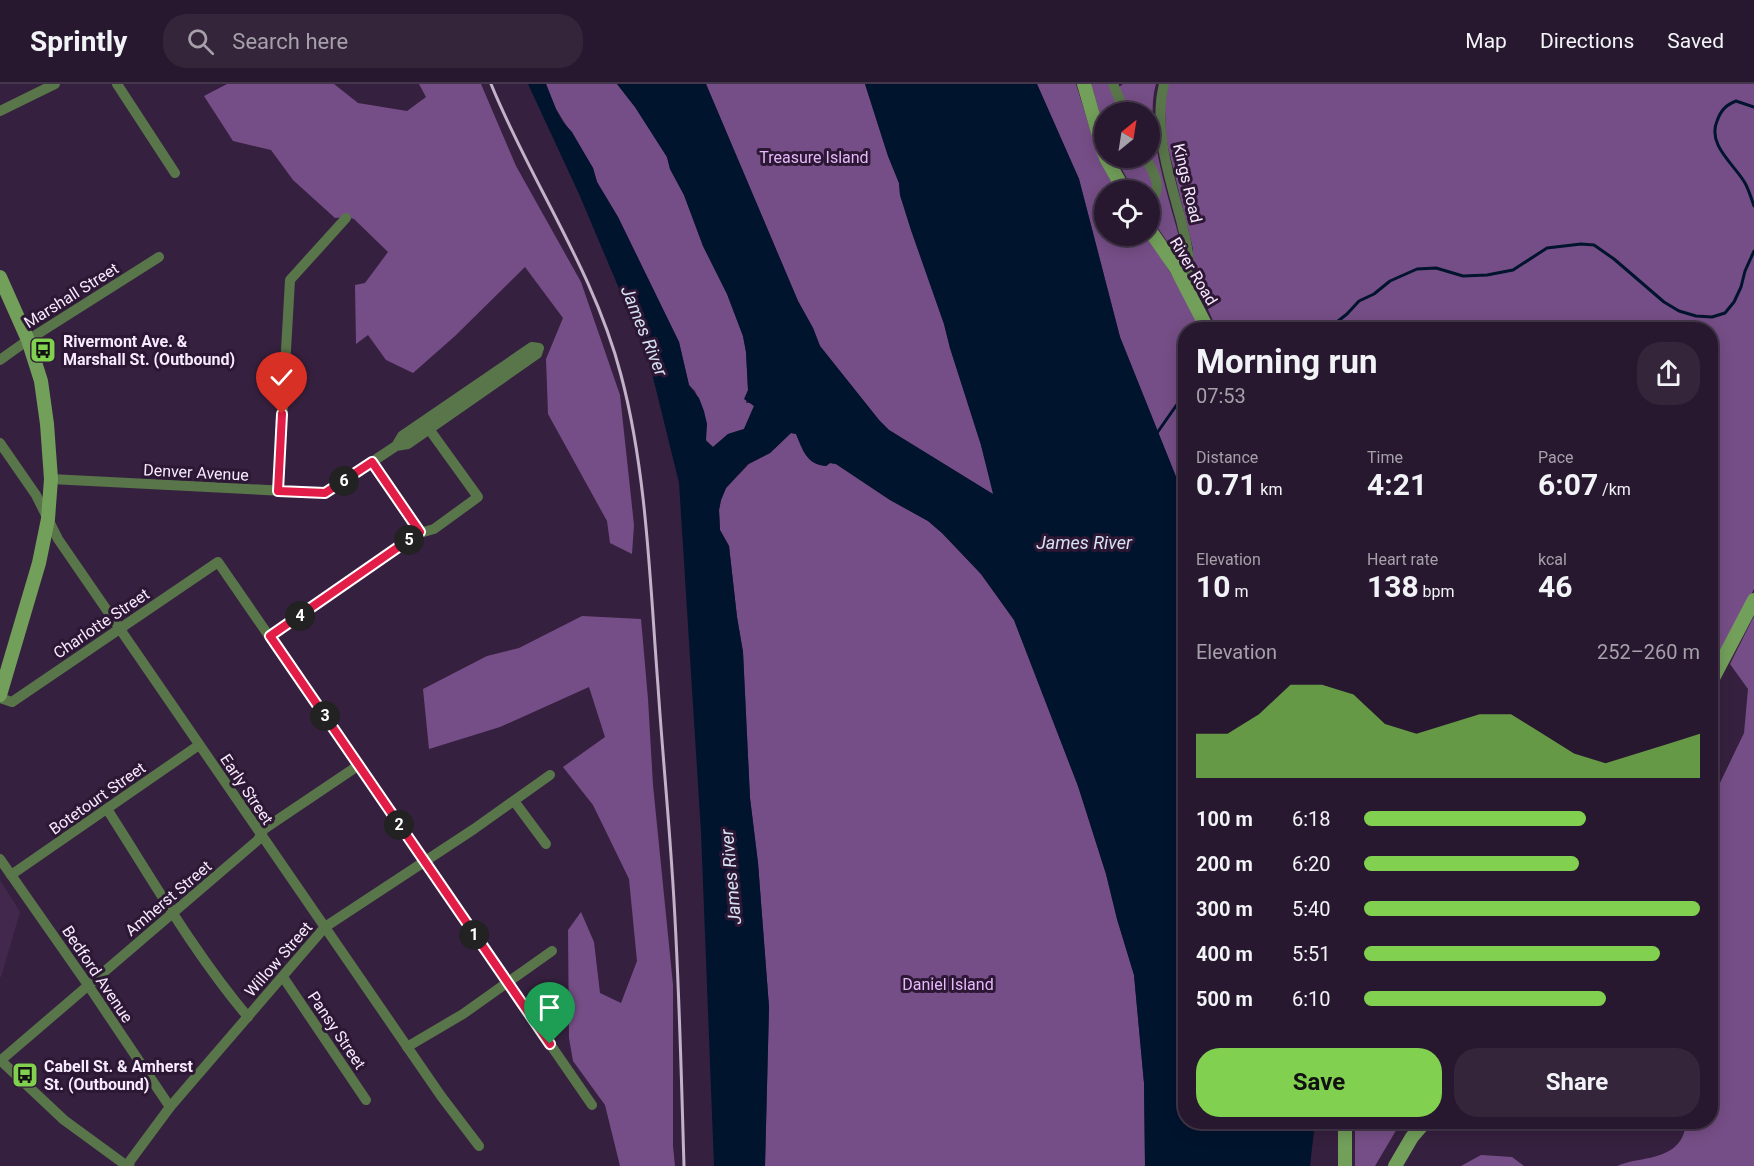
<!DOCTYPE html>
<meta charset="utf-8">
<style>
:root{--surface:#28182f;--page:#34253b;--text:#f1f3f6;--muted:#a5a0aa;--line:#44374b;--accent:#81d050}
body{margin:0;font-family:Roboto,sans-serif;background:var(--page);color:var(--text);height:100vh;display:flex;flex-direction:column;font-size:22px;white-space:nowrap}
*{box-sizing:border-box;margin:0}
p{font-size:20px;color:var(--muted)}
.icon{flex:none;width:33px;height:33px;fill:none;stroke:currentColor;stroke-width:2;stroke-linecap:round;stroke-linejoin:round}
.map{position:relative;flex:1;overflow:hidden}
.sheet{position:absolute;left:1178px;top:238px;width:540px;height:807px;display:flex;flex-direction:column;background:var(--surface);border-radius:24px;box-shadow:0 3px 15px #0003,0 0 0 2px var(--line)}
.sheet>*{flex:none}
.needle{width:39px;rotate:30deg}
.controls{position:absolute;left:1094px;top:18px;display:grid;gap:12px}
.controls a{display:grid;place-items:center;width:66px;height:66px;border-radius:50%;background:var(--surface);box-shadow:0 3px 15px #0003,0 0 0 2px var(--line);font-size:30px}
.pin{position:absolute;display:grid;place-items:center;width:51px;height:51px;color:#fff;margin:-62px -26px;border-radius:50% 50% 50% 0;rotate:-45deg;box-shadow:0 0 6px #0007}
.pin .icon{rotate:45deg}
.km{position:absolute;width:30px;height:30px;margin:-15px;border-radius:50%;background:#222;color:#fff;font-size:16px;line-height:30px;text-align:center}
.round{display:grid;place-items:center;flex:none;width:63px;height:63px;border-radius:24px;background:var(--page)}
.overview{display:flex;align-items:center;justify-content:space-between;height:102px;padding:0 18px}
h1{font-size:33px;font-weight:700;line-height:45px}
.stats{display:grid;grid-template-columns:repeat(3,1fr);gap:9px;height:102px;padding:6px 18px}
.stats div{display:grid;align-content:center}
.stats b{font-size:30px;font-weight:700}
.stats small{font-size:16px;font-weight:400}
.stats p{font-size:16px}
.chart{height:168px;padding:12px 18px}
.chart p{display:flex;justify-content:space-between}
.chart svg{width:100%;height:108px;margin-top:6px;fill:var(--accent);opacity:.7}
.cta{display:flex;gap:12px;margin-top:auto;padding:12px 18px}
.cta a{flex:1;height:69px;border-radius:24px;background:var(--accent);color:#111;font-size:24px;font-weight:700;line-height:69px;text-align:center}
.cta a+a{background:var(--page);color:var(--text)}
ul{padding:0 18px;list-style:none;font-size:20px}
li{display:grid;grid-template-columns:96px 72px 1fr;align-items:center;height:45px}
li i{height:15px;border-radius:8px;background:var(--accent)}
header{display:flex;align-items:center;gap:36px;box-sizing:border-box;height:84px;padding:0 30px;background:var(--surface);border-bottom:2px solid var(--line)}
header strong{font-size:28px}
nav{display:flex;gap:33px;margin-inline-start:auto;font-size:21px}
.search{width:420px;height:54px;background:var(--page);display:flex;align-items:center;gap:15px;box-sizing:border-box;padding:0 21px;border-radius:24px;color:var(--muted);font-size:22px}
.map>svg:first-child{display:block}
.built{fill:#42284d}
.forest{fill:#764e87}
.water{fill:#01142e}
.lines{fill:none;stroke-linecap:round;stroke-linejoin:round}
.stream{stroke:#01142e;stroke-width:3}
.street{stroke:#59754a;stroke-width:10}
.secondary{stroke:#729f5a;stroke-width:14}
.rail{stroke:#c2b1c8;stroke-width:3}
.route-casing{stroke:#fff;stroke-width:12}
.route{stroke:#e11d48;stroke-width:8}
.labels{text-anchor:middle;stroke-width:6;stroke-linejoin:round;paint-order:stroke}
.park-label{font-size:16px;fill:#e7b9fc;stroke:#2c1734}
.street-label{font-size:16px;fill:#f8eafe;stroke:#2c1734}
.poi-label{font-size:16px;font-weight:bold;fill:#f8eafe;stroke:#2c1734;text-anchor:start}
.water-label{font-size:18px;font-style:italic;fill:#d6e2f2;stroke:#2c1734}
</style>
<header>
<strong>Sprintly</strong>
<div class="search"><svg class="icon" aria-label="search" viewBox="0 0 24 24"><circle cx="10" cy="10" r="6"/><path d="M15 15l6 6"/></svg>Search here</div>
<nav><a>Map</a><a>Directions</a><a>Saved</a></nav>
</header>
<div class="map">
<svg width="1754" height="1082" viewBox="0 0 1754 1082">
<rect width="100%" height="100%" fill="#36203f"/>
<path class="built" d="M 0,796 L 20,828 L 1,893 L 0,893 Z"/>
<g class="forest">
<path d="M 227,0 L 334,0 L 358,19 L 407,27 L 426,13 L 419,0 L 481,0 L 516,82 L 581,198 L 620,311 L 634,441 L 632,470 L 610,459 L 607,437 L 548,330 L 546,275 L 563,234 L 525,183 L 455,252 L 413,289 L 386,276 L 368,251 L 356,260 L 355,201 L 365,199 L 388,168 L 354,135 L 348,133 L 335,134 L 293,96 L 271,66 L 233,57 L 204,12 Z"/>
<path d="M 546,0 L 617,0 L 635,23 L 667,73 L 670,85 L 684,111 L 703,162 L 727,210 L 743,252 L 746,268 L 748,306 L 746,319 L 751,319 L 754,322 L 744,345 L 728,350 L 713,363 L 705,355 L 707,340 L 695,307 L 689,301 L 679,258 L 618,133 L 597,98 L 593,84 L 556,25 Z"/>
<path d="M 706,0 L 865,0 L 888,72 L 899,99 L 900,111 L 911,146 L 944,240 L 950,264 L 981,361 L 994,411 L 889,346 L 879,336 L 820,262 L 813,244 L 798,217 Z"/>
<path d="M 1037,0 L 1076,0 L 1094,58 L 1118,106 L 1104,106 L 1104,152 L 1148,152 L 1196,231 L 1202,246 L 1185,246 L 1185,405 L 1182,408 L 1120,253 L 1079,95 Z"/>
<path d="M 1091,0 L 1118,0 L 1119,3 L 1123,0 L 1156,0 C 1143,43 1172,122 1183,167 L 1177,172 L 1149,131 L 1149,106 L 1133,106 L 1116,74 L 1149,74 L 1149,28 L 1104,28 L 1104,43 Z"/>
<path d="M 1168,0 L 1754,0 L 1754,505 L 1710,587 L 1710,246 L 1217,246 L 1193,191 L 1193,165 L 1166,55 L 1165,23 Z"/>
<path d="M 791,349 L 796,350 C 803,366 806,380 826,382 L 830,379 L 836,380 L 890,416 L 928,437 L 942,449 L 981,490 L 1014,536 L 1078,702 L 1106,790 L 1117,835 L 1134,891 L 1144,999 L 1145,1082 L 765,1082 L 769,923 L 758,779 L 750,714 L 743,568 L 737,533 L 729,462 L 720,446 L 719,426 L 721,416 L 726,404 L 749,380 L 770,369 Z"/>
<path d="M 582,532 L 641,535 L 648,615 L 653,701 L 673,901 L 673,1062 L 675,1082 L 620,1082 L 605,1021 L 573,977 L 569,954 L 568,846 L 581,828 L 594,858 L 600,909 L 621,919 L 637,877 L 629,795 L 593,721 L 563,683 L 605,653 L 589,603 L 500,643 L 429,665 L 423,605 L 487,572 L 519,564 Z"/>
<path d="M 1754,532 L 1754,1082 L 1617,1082 C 1637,1073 1666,1077 1680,1057 C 1684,1052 1685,1044 1687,1038 L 1710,1038 L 1710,757 L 1720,741 L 1718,703 L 1744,649 L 1748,605 L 1730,580 Z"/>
<path d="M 1355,1038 L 1401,1038 L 1375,1082 L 1355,1082 Z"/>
<path d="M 1481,1071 L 1512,1073 L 1524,1082 L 1461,1082 Z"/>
</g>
<path class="water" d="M 528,0 L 546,0 L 556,25 L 563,38 L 572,48 L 593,84 L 597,98 L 618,133 L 679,258 L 689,301 L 699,314 L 704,327 L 707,340 L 706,357 L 713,363 L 728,350 L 744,345 L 754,322 L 744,315 L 748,306 L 746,268 L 743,252 L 727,210 L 703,162 L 684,111 L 670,85 L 667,73 L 635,23 L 617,0 L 706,0 L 798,217 L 813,244 L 820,262 L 879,336 L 889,346 L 993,410 L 981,361 L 950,264 L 944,240 L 911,146 L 900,111 L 899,99 L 888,72 L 865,0 L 1037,0 L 1079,95 L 1120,253 L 1185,415 L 1185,1038 L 1315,1038 L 1310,1082 L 1145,1082 L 1144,999 L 1134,891 L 1117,835 L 1106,790 L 1078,702 L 1014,536 L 981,490 L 942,449 L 928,437 L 890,416 L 836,380 L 830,379 L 826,382 C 806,380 803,366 796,350 L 791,349 L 770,369 L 748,380 L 726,404 L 721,416 L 719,426 L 720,446 L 729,462 L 737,533 L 743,568 L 750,714 L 758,779 L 769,923 L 765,1082 L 714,1082 L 701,748 L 679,399 L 648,273 L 579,110 Z"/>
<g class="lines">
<g class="stream">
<path d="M 1754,23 L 1736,17 C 1726,21 1721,26 1717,37 C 1707,61 1734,80 1745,99 C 1749,106 1751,114 1754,122"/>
<path d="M 1314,246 L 1333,241 L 1347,230 L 1359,217 L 1374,210 L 1390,197 L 1417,185 L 1436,184 L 1463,192 L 1487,191 L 1513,186 L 1547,164 L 1581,160 L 1594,161 L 1614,175 L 1664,218 L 1679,227 L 1696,232 L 1712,233 L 1725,229 L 1734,218 L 1741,203 L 1745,187 L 1754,167"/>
<path d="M 1157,349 L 1185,309"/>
</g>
<g class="street">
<path d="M 117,0 L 175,89"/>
<path d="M 1113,0 L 1125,28"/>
<path d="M 1164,0 C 1153,45 1169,92 1181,136 C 1187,162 1192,177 1187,204"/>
<path d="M 0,27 L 55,0"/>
<path d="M 1146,74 C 1155,93 1164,101 1149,121"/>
<path d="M 0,276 L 28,256 L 159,173"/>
<path d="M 0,359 L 36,411 L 58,455 L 441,1012 L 479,1062"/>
<path d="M 372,379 L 420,449"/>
<path d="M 51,395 L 325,409 L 396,362 L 402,352 L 532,263 L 539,264 L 537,270 L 408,360 L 396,362"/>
<path d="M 278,407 L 290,196 L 346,134"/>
<path d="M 270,552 L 420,449 L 434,445 L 478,413 L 429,345"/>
<path d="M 0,614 L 12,618 L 218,478 L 592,1021"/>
<path d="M 514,717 L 546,760"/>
<path d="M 107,725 C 152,795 194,869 248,933"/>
<path d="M 0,775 L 88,901 L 170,1023"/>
<path d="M 11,791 L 199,661"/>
<path d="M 283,893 L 366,1016"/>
<path d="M 407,963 L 463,930 L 552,867"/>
<path d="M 0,976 L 64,1036 L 127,1082"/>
<path d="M 0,977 L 258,756 L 264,745 L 359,681"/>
<path d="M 129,1082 L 130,1077 L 170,1023 L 325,843 L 474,745 L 550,691"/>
</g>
<g class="secondary">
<path d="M 1084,0 L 1104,69"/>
<path d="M 1106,74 L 1124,106"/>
<path d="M 1149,145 L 1176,184 L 1208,246"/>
<path d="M 0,193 L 28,256 L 41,297 L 47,340 L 51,395 L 48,435 L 39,479 L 0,611"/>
<path d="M 1710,600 L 1754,516"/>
<path d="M 1345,1038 L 1345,1082"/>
<path d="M 1395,1082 L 1412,1053 L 1425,1038"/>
</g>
<path class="rail" d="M 491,0 C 531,98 594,187 621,291 C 647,389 650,500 658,602 C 662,663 668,724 672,786 C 679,884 681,983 684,1082"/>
</g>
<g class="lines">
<g class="route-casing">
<path id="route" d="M 282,330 L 278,407 L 325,409 L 372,378 L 420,448 L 270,552 L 550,960"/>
</g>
<use href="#route" class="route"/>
</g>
<defs>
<g id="bus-square" transform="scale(1.35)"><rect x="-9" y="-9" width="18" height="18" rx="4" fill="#81d050" stroke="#2c1734"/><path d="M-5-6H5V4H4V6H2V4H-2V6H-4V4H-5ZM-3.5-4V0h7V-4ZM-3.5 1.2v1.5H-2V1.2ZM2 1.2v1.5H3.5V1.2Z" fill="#111"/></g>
</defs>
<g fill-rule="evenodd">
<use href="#bus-square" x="43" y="266"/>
<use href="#bus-square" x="25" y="991"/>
</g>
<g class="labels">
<g class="park-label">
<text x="814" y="79">Treasure Island</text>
<text x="948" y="906">Daniel Island</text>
</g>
<g class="street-label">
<text transform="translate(1188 99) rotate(77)" y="6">Kings Road</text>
<text transform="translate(1194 187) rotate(59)" y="6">River Road</text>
<text transform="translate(71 211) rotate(-32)" y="6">Marshall Street</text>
<text transform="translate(196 388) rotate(3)" y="6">Denver Avenue</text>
<text transform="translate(101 539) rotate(-34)" y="6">Charlotte Street</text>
<text transform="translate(247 705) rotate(56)" y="6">Early Street</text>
<text transform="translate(97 714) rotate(-35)" y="6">Botetourt Street</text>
<text transform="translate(168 814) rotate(-40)" y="6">Amherst Street</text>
<text transform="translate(278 875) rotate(-49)" y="6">Willow Street</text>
<text transform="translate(98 890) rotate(56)" y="6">Bedford Avenue</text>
<text transform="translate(337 946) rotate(56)" y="6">Pansy Street</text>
</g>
<g class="poi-label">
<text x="63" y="263">Rivermont Ave. &amp;<tspan x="63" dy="18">Marshall St. (Outbound)</tspan></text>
<text x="44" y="988">Cabell St. &amp; Amherst<tspan x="44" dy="18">St. (Outbound)</tspan></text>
</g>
<g class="water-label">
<text transform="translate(644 247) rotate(68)" y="6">James River</text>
<text x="1084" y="465">James River</text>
<text transform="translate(731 793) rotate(-95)" y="6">James River</text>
</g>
</g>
</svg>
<div class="controls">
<a><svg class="needle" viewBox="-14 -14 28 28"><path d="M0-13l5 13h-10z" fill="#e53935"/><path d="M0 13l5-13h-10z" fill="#a5a0aa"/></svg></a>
<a><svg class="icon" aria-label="locate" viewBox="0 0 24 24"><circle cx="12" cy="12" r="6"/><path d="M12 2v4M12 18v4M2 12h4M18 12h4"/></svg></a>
</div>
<div class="pin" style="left:550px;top:960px;background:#1e9e55"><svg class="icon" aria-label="arrive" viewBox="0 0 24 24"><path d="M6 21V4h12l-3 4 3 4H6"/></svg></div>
<div class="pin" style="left:282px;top:330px;background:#d93025"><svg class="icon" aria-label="check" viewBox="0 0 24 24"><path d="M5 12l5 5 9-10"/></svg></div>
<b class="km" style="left:474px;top:851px">1</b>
<b class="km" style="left:399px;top:741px">2</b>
<b class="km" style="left:325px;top:632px">3</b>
<b class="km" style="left:300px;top:532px">4</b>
<b class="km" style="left:409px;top:456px">5</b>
<b class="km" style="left:344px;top:397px">6</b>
<section class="sheet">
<div class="overview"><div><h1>Morning run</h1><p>07:53</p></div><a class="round"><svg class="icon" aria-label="share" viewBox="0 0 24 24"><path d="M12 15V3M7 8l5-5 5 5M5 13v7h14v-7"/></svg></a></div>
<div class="stats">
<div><p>Distance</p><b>0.71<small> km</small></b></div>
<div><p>Time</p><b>4:21</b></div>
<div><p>Pace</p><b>6:07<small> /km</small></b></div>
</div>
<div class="stats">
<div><p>Elevation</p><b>10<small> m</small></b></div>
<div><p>Heart rate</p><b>138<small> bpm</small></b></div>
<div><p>kcal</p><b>46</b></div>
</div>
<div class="chart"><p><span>Elevation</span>252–260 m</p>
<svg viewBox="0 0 160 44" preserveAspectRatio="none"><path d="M0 44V26L10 26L20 18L30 6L40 6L50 10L60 22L70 26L80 22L90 18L100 18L110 26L120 34L130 38L140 34L150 30L160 26V44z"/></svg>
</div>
<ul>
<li><b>100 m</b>6:18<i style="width:66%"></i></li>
<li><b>200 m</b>6:20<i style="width:64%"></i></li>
<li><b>300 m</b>5:40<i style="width:100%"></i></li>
<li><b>400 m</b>5:51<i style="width:88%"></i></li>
<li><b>500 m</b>6:10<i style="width:72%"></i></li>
</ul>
<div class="cta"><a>Save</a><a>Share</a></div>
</section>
</div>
